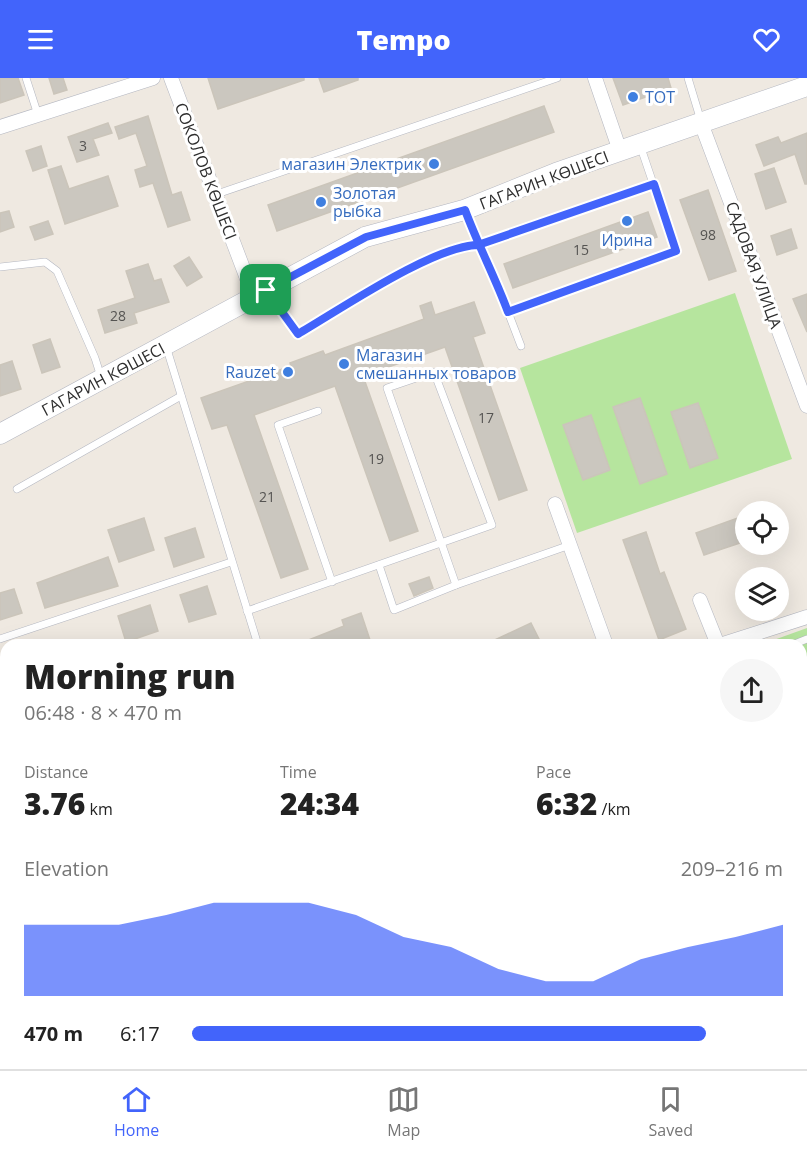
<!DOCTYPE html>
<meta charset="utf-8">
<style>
:root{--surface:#fff;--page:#f6f6f6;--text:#222;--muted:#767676;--line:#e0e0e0;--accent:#4264fb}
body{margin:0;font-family:"Open Sans",sans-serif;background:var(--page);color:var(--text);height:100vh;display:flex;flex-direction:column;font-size:22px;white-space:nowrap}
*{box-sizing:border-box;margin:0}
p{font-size:20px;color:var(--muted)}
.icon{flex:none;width:33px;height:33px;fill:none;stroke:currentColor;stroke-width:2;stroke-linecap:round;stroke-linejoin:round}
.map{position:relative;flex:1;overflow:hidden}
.side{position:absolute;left:0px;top:561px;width:807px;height:430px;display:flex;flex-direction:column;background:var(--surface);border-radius:18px 18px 0 0;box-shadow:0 6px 24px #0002}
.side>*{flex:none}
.tools{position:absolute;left:735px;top:423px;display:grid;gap:12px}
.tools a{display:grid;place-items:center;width:54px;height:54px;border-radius:50%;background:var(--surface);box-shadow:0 6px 24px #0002;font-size:30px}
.pin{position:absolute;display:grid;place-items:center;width:51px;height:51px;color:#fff;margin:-26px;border-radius:12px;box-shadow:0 3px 9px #0006}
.round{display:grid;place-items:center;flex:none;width:63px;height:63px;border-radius:32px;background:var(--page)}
.overview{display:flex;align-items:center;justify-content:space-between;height:102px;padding:0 24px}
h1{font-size:33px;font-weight:800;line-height:45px}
.figures{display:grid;grid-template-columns:repeat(3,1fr);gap:9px;height:102px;padding:6px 24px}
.figures div{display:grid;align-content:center}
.figures b{font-size:30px;font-weight:800}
.figures small{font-size:16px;font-weight:400}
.figures p{font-size:16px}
.chart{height:168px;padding:12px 24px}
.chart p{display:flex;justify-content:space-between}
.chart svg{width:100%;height:108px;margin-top:6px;fill:var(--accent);opacity:.7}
ul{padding:0 24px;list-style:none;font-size:20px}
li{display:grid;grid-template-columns:96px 72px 1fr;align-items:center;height:45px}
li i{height:15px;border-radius:8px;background:var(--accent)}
header{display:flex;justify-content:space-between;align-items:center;height:78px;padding:0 24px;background:var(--accent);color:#fff;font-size:27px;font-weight:800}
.tabs{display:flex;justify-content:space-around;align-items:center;height:84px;border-top:2px solid var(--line);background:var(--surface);font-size:16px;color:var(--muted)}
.tabs a{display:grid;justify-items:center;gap:3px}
.tabs .on{color:var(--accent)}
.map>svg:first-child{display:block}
.green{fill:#b6e59e}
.building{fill:#cbc7bf;stroke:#cbc5ba;stroke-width:1.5}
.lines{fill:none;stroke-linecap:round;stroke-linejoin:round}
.lane-casing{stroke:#b4b7c1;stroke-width:8}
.street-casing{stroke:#b4b7c1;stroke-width:15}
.secondary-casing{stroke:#b4b7c1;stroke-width:21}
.lane{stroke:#fff;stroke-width:7}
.street{stroke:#fff;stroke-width:14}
.secondary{stroke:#fff;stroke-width:20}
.route-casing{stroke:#fff;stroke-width:12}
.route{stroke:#4264fb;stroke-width:8}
.shop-dot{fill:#3f7fe0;stroke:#fff;stroke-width:2}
.labels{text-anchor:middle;stroke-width:6;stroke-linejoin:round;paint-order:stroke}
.number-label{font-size:14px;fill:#555452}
.shop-label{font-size:16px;fill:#366cbe;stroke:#fff;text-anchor:start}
.street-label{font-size:16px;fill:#2e2e2e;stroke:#fff}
</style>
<header><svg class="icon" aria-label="menu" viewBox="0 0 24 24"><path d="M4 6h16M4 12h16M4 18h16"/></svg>Tempo<svg class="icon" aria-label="heart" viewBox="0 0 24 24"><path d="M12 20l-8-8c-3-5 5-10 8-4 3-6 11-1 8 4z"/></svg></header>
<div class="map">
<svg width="807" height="991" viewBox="0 0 807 991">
<rect width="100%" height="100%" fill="#efe9e1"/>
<g class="green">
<path d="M 735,215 L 792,381 L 577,455 L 520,290 Z"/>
<path d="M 807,550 L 807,796 L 801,799 L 801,567 L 760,567 Z"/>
</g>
<g class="building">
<path d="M 0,0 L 18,0 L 24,17 L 0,25 Z"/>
<path d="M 49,0 L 63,0 L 67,12 L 54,16 Z"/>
<path d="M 208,0 L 304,0 L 304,2 L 218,31 Z"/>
<path d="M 319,0 L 358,0 L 358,2 L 324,14 Z"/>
<path d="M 613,0 L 668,0 L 671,10 L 623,27 Z"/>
<path d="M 544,28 L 554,54 L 277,153 L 268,127 Z"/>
<path d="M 148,38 L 172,117 L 181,114 L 190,142 L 168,149 L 153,105 L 140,109 L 135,92 L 147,88 L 136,55 L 119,61 L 115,49 Z"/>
<path d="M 108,45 L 112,55 L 93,61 L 99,77 L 77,84 L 68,59 Z"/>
<path d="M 807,55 L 807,106 L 805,106 L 795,76 L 764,88 L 756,67 L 778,59 L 781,65 Z"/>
<path d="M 41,68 L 47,88 L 33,93 L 26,73 Z"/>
<path d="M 61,88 L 69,111 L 108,98 L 118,128 L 65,146 L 48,92 Z"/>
<path d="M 774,90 L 786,124 L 766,131 L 755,96 Z"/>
<path d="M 708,112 L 736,193 L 709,202 L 680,122 Z"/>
<path d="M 9,133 L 14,149 L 0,154 L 0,135 Z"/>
<path d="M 648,134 L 657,159 L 513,210 L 504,186 Z"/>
<path d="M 48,143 L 53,156 L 35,162 L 30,149 Z"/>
<path d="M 791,151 L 797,170 L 777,177 L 771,158 Z"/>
<path d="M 189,179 L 202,199 L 187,208 L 174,188 Z"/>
<path d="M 148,186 L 154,203 L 161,201 L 169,224 L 134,235 L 137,245 L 105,255 L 98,232 L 135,220 L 126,193 Z"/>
<path d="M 807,216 L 807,254 L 793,221 Z"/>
<path d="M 431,224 L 435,237 L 474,224 L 485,255 L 473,259 L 527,412 L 499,422 L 445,269 L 363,298 L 418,453 L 390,463 L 335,308 L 254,337 L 308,491 L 281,500 L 227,347 L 212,351 L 201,320 L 291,288 L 290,285 L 323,273 L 325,277 L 424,241 L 420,228 Z"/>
<path d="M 50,261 L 60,289 L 42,295 L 33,267 Z"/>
<path d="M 12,283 L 21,311 L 0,318 L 0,287 Z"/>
<path d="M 640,320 L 667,396 L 640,406 L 613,329 Z"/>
<path d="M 698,325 L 718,380 L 690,390 L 671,334 Z"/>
<path d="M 591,337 L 610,392 L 583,402 L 563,347 Z"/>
<path d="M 746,437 L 746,463 L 704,477 L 696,455 Z"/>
<path d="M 144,440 L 154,472 L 119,484 L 108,452 Z"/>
<path d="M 195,450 L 204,479 L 174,489 L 165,460 Z"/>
<path d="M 646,454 L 660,496 L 664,494 L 686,551 L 659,562 L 623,462 Z"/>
<path d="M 108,479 L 118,508 L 45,530 L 37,505 Z"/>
<path d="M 429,499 L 433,510 L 414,518 L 409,506 Z"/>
<path d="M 207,508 L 216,536 L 189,544 L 180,517 Z"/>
<path d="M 14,511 L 22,535 L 0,542 L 0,515 Z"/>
<path d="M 150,527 L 158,553 L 126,564 L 118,538 Z"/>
<path d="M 361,535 L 370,562 L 355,567 L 296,567 L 344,548 L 342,542 Z"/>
<path d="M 531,545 L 542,567 L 484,567 Z"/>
</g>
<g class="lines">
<g class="lane-casing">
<g id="lane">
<path d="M 26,0 L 38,37"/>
<path d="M 688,0 L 701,43"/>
<path d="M 214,117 L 557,0"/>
<path d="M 465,135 L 490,187 L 508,234 L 676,173 L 640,67"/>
<path d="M 0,189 L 45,184 L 57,193 L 95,280 L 101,299"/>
<path d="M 268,214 L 298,256 C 341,231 432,168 478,167 L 654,106"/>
<path d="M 508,234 L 521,268"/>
<path d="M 166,268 L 258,567"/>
<path d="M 318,333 L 278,347 L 332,504"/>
<path d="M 17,411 L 181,318"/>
<path d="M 379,487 L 394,532 L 456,507"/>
<path d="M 247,533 L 492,447 L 434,294 L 387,310 L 456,507 L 570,467"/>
<path d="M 0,561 L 231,484"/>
<path d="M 792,567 L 807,561"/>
<path d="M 0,744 L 6,742"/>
<path d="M 311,986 L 312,991"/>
<path d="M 600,986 L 602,991"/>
<path d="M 652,986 L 654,991"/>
</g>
</g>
<g class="street-casing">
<g id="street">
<path d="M 171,0 L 254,219"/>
<path d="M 595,0 L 620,73"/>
<path d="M 701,45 L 807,328"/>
<path d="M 0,49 L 153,0"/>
<path d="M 555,426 L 606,567"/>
<path d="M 700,522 L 718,567"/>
<path d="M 720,567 L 807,539"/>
<path d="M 0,808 L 6,824"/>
<path d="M 801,901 L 807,900"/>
<path d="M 67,986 L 69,991"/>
<path d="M 755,986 L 757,991"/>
<path d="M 521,991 L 537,986"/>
</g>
</g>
<g class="secondary-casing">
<path id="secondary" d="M 0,356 L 365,159 L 464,132 L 556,95 L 807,8"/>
</g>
<use href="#lane" class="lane"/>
<use href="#street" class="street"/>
<use href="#secondary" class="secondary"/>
</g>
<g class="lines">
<g class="route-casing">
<path id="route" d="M 266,212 L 366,159 L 465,132 C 478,167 495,199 508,234 L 676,173 L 654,106 L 478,167 C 433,168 341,231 298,256 L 266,212"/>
</g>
<use href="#route" class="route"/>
</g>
<g class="shop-dot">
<circle cx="633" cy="19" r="6"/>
<circle cx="434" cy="86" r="6"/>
<circle cx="321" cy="124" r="6"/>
<circle cx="627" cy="143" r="6"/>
<circle cx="344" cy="286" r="6"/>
<circle cx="288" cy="294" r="6"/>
</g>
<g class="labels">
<g class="number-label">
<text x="83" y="73">3</text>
<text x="708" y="162">98</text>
<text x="581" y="177">15</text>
<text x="118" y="243">28</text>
<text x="486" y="345">17</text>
<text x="376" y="386">19</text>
<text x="267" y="424">21</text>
</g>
<g class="shop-label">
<text x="645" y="25">ТОТ</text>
<text x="422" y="92" text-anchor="end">магазин Электрик</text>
<text x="333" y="121">Золотая<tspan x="333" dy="18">рыбка</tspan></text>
<text x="627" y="168" text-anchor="middle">Ирина</text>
<text x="356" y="283">Магазин<tspan x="356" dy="18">смешанных товаров</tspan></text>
<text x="276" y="300" text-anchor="end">Rauzet</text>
</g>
<g class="street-label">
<text transform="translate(206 93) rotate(69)" y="6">СОКОЛОВ КӨШЕСІ</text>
<text transform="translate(544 102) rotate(-21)" y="6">ГАГАРИН КӨШЕСІ</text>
<text transform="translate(754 187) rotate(70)" y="6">САДОВАЯ УЛИЦА</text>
<text transform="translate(103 301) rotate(-28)" y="6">ГАГАРИН КӨШЕСІ</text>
</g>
</g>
</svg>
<div class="tools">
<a><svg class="icon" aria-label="locate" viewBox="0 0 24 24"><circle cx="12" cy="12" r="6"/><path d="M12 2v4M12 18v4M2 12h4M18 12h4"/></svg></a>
<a><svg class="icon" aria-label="layers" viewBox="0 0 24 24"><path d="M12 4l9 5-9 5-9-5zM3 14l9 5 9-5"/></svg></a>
</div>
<div class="pin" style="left:266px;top:212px;background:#1e9e55"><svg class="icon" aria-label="arrive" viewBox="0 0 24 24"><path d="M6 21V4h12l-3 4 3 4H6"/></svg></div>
<section class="side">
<div class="overview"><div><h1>Morning run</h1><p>06:48 · 8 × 470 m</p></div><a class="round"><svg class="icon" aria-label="share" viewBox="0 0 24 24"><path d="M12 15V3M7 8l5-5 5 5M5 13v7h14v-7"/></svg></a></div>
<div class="figures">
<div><p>Distance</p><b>3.76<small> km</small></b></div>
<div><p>Time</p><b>24:34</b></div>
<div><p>Pace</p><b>6:32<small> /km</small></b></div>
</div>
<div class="chart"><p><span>Elevation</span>209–216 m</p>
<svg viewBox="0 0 160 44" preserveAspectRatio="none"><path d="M0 44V15L10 15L20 15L30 11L40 6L50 6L60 6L70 11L80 20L90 24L100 33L110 38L120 38L130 29L140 24L150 20L160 15V44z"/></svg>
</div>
<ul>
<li><b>470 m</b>6:17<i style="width:87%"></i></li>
</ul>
</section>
</div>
<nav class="tabs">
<a class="on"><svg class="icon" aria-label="home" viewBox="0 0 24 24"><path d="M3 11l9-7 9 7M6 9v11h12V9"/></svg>Home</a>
<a><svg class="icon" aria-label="map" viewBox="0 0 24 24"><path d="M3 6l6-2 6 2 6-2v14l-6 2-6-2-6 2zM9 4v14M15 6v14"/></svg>Map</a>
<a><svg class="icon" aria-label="saved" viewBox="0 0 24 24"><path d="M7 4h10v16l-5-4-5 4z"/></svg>Saved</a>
</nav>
